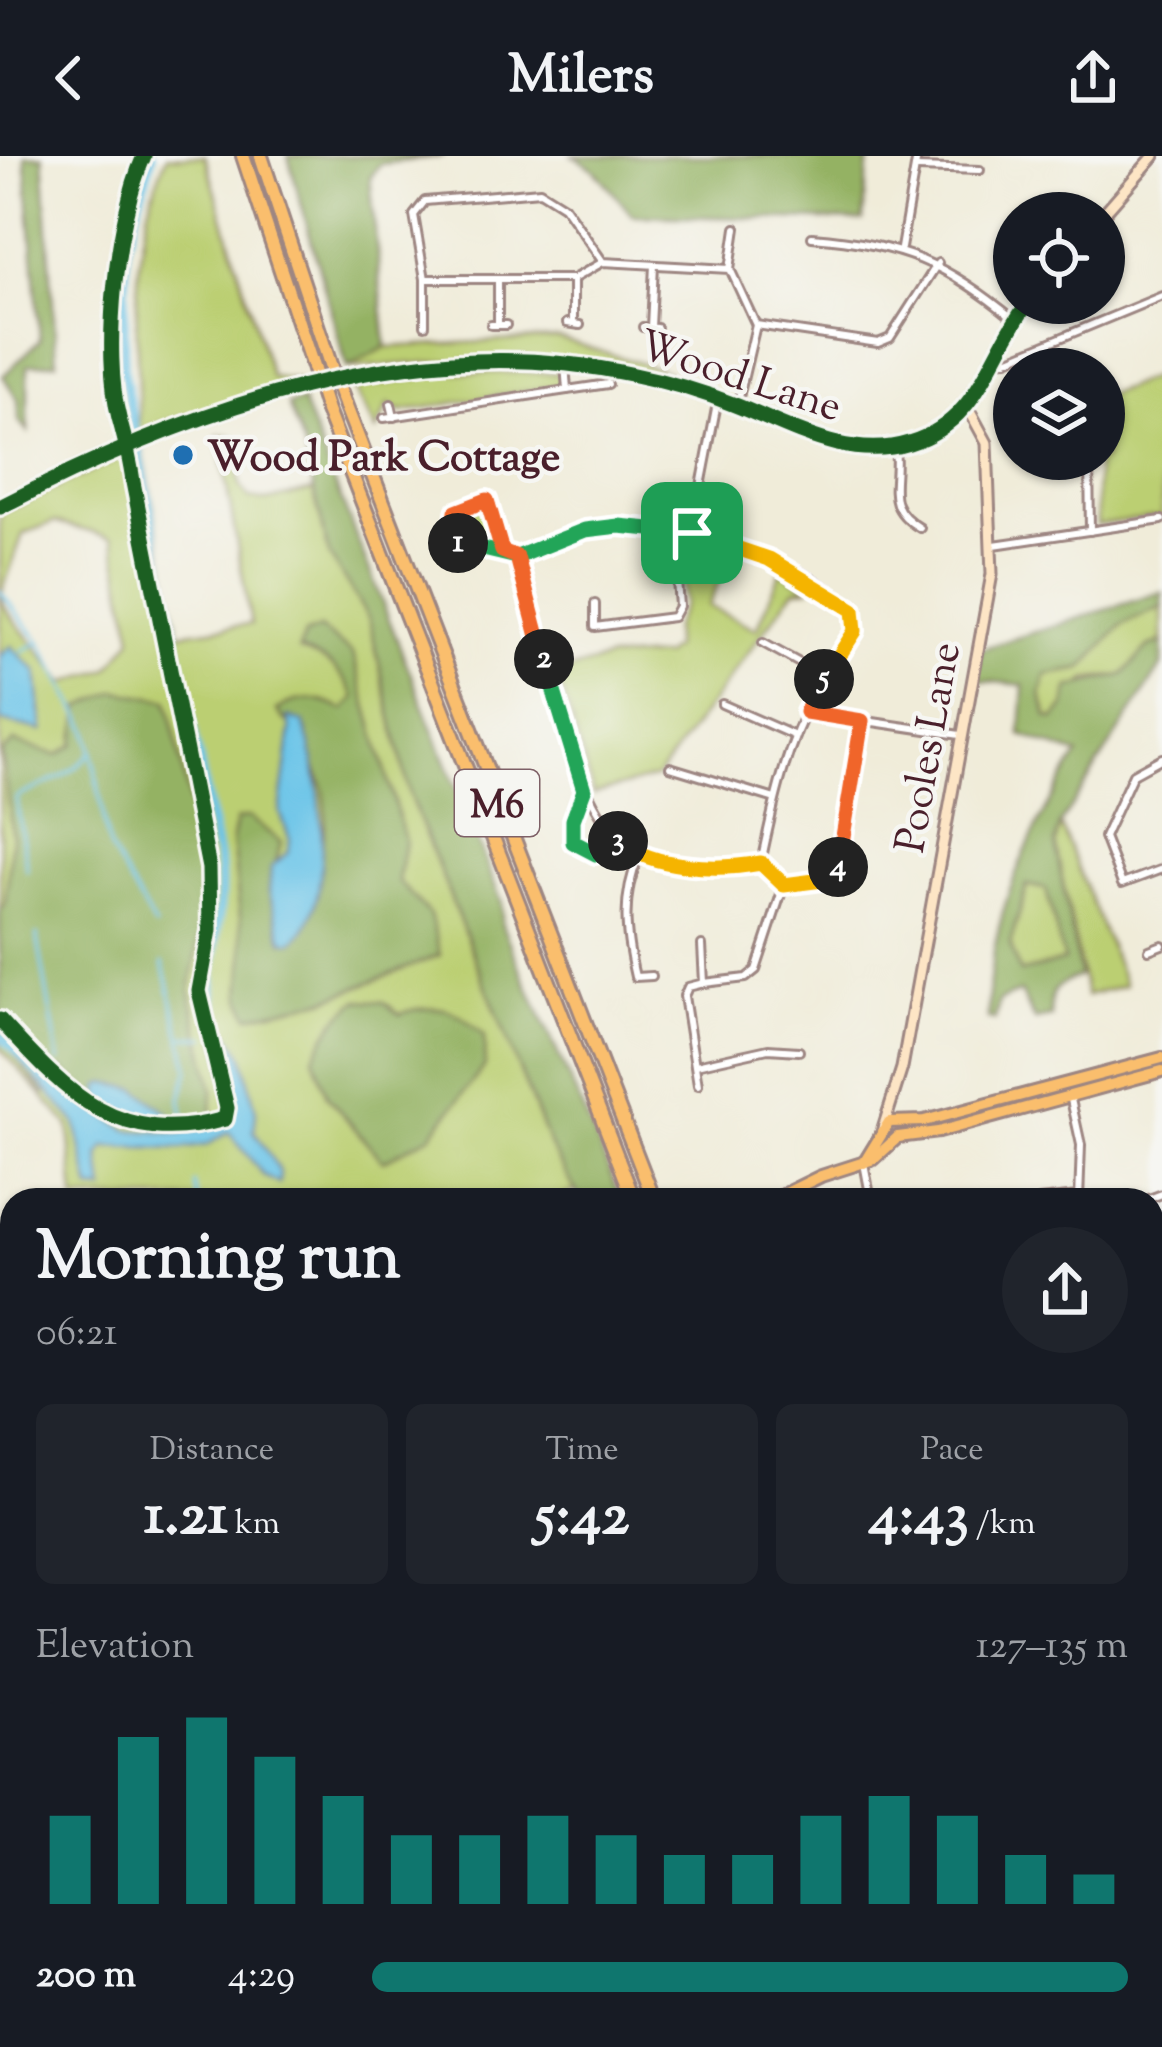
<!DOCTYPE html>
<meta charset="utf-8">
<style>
:root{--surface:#171b24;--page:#20242c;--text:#f1f3f6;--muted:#9ea1a6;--accent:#0f766e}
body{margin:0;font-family:"Sorts Mill Goudy",serif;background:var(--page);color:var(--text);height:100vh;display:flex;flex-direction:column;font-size:45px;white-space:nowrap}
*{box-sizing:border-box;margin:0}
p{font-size:39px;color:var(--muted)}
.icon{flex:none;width:66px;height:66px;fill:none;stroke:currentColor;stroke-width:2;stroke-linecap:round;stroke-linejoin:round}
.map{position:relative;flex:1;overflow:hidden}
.details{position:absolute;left:0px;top:1032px;width:1164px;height:861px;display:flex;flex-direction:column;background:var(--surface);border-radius:36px 36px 0 0;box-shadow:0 3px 9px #0004}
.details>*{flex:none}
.tools{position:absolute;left:993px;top:36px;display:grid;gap:24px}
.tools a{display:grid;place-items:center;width:132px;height:132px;border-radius:50%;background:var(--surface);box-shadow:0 3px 9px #0004;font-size:60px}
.pin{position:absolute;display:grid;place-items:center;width:102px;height:102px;color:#fff;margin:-51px;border-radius:24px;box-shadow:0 6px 18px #0006}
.km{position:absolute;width:60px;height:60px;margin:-30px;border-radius:50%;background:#222;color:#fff;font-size:33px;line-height:60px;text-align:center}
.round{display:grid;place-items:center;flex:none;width:126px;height:126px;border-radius:63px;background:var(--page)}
.headline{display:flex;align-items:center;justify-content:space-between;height:204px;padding:0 36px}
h1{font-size:66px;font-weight:800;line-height:90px}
.metrics{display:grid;grid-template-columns:repeat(3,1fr);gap:18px;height:204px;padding:12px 36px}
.metrics div{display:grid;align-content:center;border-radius:18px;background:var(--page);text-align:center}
.metrics b{font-size:60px;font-weight:800}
.metrics small{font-size:33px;font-weight:400}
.metrics p{font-size:33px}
.chart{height:336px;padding:24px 36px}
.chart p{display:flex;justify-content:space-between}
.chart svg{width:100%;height:216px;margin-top:12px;stroke:var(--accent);stroke-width:6}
ul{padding:0 36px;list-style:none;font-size:39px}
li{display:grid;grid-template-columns:192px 144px 1fr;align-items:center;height:90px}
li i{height:30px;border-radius:15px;background:var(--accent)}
header{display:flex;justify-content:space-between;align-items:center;height:156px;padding:0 36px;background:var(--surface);font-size:54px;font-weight:800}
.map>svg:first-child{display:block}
.green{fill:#bbcf72;stroke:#82774e;stroke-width:3;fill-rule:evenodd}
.forest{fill:#94b264;stroke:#6f6848;stroke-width:3;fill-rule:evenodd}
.water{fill:#6ac4e8;stroke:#5a728a;stroke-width:3}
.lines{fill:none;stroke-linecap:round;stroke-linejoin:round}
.stream{stroke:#6ac4e8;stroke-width:3}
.canal{stroke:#6ac4e8;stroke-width:9}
.street-casing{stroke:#9d8682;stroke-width:12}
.secondary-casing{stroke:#9d8682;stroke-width:15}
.primary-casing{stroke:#9d8682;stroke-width:16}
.highway-casing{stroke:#9d8682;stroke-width:18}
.street{stroke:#fff;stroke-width:6}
.secondary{stroke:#fde5c5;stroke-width:9}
.primary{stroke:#fabe6d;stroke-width:10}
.highway{stroke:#fabe6d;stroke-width:12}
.highway-bridge-casing{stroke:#9d8682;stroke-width:18;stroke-linecap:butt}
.highway-bridge{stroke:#fabe6d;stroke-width:12}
.cycleway-casing{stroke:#f6f6f2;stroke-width:22}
.cycleway{stroke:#1b5e20;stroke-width:15}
.split-1-casing{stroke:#fff;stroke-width:24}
.split-2-casing{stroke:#fff;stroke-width:24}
.split-3-casing{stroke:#fff;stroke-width:24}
.split-4-casing{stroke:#fff;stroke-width:24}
.split-5-casing{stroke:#fff;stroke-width:24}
.split-6-casing{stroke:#fff;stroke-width:24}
.split-1{stroke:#22a559;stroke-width:15}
.split-2{stroke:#f0652b;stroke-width:15}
.split-3{stroke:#22a559;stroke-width:15}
.split-4{stroke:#f5b400;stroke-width:15}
.split-5{stroke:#f0652b;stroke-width:15}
.split-6{stroke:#f5b400;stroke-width:15}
.poi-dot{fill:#1f6fb2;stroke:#f6f6f2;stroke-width:4.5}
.labels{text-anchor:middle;stroke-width:9;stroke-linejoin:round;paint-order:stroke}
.shield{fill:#f6f6f2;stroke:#7e6067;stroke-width:3}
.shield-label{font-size:39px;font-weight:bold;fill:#4a1f2b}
.street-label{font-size:42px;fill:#4a1f2b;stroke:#f6f6f2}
.poi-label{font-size:42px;font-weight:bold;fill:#4a1f2b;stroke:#f6f6f2;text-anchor:start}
</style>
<header><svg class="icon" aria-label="back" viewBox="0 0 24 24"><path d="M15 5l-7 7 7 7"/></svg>Milers<svg class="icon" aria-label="share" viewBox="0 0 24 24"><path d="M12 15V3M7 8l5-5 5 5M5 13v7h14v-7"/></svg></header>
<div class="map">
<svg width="1162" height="1891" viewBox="0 0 1162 1891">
<rect width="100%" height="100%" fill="#f6f6f2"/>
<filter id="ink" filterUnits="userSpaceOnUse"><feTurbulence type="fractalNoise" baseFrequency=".00833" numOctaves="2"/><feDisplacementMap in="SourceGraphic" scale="24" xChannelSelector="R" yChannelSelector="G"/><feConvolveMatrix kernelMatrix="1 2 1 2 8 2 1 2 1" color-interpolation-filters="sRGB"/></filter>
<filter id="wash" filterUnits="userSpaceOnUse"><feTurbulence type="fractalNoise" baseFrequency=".004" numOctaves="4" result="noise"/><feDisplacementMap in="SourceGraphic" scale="48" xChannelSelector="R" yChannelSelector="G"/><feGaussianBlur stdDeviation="2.7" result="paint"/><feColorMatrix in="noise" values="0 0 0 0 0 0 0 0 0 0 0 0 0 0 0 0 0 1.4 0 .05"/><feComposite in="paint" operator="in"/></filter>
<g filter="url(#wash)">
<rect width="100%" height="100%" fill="#f0ecd9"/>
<g class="green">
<path d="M 167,0 L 205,0 L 271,221 L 299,225 L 134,276 L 139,266 C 137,173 128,87 167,0 Z"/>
<path d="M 288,0 L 445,0 L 380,8 L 370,22 L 386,191 L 558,182 L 669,216 L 669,221 L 520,200 L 347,212 Z"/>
<path d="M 455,216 L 559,217 L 563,225 L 561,229 L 400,256 L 389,248 L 376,275 L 353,232 Z"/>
<path d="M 1162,218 L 1162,360 L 1097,369 L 1096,303 L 1104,303 L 1104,240 Z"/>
<path d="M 218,280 L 232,280 L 240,330 L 249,342 L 267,345 L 313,334 L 330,399 L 369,463 L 410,640 L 550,990 L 576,1034 L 557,1044 L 75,1044 L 69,970 L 0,892 L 0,358 L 142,292 L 179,477 L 251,468 ZM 54,366 L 113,382 L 133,482 L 109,513 L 65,527 L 5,452 L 1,439 L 23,378 Z"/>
<path d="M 479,350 L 486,352 L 497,387 L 460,381 L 461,355 Z"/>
<path d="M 681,380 L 733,394 L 708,450 L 757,473 L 781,415 L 808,432 L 795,433 L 657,621 L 594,638 L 557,518 L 606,503 L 664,500 L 673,492 L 673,472 L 684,448 Z"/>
<path d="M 1162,451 L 1162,486 L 1148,491 L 1123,519 L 1086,524 L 1055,563 L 1048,561 L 1041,539 L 1046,518 L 1082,513 L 1122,469 Z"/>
<path d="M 1060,668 L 1125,829 L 1086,840 L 1055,687 Z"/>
<path d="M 1028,729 L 1046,733 L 1064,805 L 1020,817 L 1010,788 Z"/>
<path d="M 1152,1656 L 1162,1662 L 1162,1891 L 1095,1891 L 1090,1881 L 1152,1881 Z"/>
</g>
<g class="forest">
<path d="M 25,0 L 43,0 L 57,206 L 28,209 L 28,275 L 19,265 L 18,244 L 3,220 L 40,184 Z"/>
<path d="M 288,0 L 445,0 L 380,8 L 370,22 L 386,191 L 347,212 Z"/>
<path d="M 574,0 L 869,0 L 863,65 L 632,59 L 595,14 Z"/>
<path d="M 302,245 L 502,747 L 502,769 C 540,863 584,950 621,1044 L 581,1044 L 550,990 L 410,640 L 369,463 L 329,399 L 305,294 L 288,249 Z"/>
<path d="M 1162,436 L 1162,451 L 1122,469 L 1082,513 L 1046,519 L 1041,539 L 1048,561 L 1055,563 L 1066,549 L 1069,532 L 1123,519 L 1148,491 L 1162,486 L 1162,509 L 1060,668 L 1055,687 L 1080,820 C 1056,829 1048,833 1051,861 L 1035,864 L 1020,836 L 999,845 L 995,864 L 988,863 C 988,762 1026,682 1078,599 L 1021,579 L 1024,529 L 976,524 L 981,493 ZM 1027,729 L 1046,733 L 1064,805 L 1020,817 L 1010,788 Z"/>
<path d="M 320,473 L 353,498 L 405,685 L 398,725 L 430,759 L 440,799 L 327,843 L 249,860 L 241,839 L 244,800 L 232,682 L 236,664 L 249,661 L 281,686 L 269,736 L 283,784 C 303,740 337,680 322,630 C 316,610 308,597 307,575 L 288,562 L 286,566 L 277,554 C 301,538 320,542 344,554 L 355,542 C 342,514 328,503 299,494 L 304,479 Z"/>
<path d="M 117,535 L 168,544 L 203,714 L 201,775 L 190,835 L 213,934 L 212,963 C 140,975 115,962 62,913 L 44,938 L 0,880 L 0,754 L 5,748 L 12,681 L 2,597 L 14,586 L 57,599 L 74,589 L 81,551 Z"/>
<path d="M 358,844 L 384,846 L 399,858 C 438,845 455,851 484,880 L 485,910 L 431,979 L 383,1005 L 327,940 L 314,900 L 334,866 Z"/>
</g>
<g class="water">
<path d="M 11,490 L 37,516 L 43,575 L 0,565 L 0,500 Z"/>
<path d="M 288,561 L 303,566 C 321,610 339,754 292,786 L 283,784 L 269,736 L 271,711 L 287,697 L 290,684 L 280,656 L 291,573 Z"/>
<path d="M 215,857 L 243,899 L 256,956 L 254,975 L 280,1016 L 279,1028 L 264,1020 L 229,976 L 207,989 L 181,993 L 105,991 L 100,1000 L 104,1035 L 91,1034 L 76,967 L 37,923 L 38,915 L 128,974 L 180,977 L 224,968 L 232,953 Z"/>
<path d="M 106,927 L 137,933 L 170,958 L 171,965 C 143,971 121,960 99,944 L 100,930 Z"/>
</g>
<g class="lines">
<g class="stream">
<path d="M 0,435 L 40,486 L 88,574 L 109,691 L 155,771"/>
<path d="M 22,495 L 40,486"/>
<path d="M 27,714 L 16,642 C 45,626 69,624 92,595"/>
<path d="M 37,779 L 59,905"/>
<path d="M 163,807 L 189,912 L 181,943 L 185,966"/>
<path d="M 184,881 L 206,881"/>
<path d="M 58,922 L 60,917"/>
<path d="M 195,1028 L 198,1044"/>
</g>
<g class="canal">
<path d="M 152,0 L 126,91 L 123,214 L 220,712 C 225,765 202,816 218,867"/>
<path d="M 0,879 L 43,922"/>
</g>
</g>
</g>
<g filter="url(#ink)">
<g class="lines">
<g class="street-casing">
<g id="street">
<path d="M 917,12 L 980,14"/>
<path d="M 812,81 C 903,88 945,107 1015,164"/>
<path d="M 901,92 L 917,0"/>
<path d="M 603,106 L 564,50 L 540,35 L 425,45 L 414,59 L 425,123 L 573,123 L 603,106 L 730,113 L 756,169 L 878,187 L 890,182 L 938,107"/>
<path d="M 730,113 L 736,72"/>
<path d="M 425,123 L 425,169"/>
<path d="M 498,123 L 498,167"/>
<path d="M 573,123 L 573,167"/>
<path d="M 567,167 L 580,169"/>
<path d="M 491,169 L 506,169"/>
<path d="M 643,171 L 657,172"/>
<path d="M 651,171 L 654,109"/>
<path d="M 1048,188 L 1057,213"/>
<path d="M 993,205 L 1007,204 L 1162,140"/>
<path d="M 567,234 L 608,228"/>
<path d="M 391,248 L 394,261"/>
<path d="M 737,250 L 756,169"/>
<path d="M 384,262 L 567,234 L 565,208"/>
<path d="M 895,291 C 900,328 881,349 920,372"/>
<path d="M 1089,303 L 1090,375"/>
<path d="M 692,377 L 718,242"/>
<path d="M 994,389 L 1162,364"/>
<path d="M 502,395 L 487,344 L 461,351 L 455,387 L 517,401"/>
<path d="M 595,448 L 595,471 L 673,461 L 679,450 L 673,374"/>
<path d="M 763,487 L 825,521"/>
<path d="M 722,548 L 795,580"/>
<path d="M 806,556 L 960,579"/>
<path d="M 1162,602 L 1133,618 L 1104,681 L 1122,728 L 1162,713"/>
<path d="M 670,611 L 775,643"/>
<path d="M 584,634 L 573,664 L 573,685 L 595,698 L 618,684"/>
<path d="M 639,700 C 621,742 625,777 635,821 L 652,820"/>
<path d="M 761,707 C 726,713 667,715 634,696 C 574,661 537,479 516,411 L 524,395 C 544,388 565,378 585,374 C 662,357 798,397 853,454 C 864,480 828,513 816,536 C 786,589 773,649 761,707 L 784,729"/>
<path d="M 1149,794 L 1162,789"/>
<path d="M 704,827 L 746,822 L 756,814 L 784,729 L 835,720 L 863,565"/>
<path d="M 696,909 L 768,893 L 799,895"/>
<path d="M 698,929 L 684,840 L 688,831 L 704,827 L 702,789"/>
<path d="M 1070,939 L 1081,989 L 1079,1044"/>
<path d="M 864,1007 L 871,1044"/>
<path d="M 1039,1044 L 1079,1040"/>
<path d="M 1146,1044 L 1162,1038"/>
<path d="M 1152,1081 L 1162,1104"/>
<path d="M 1152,1211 L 1162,1207"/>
<path d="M 1152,1319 L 1162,1311"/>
<path d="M 0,1342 L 12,1337"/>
<path d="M 1152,1401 L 1162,1401"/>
<path d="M 0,1464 L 12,1480"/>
<path d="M 1152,1584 L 1162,1590"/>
<path d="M 0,1599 L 12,1594"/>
<path d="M 0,1770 L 12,1767"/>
<path d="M 0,1847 L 12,1844"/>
<path d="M 288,1881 L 290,1891"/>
</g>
</g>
<g class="secondary-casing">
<g id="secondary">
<path d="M 1104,57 L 1154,0"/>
<path d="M 0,351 C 190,253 413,171 630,218 C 665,225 701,235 735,249 C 789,270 848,306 909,287 C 980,266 988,199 1028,147"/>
<path d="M 883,972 L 902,912 L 992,418 L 987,287 L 968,252"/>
<path d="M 0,1874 L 3,1891"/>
</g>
</g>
<g class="primary-casing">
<g id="primary">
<path d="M 898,981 L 938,976 L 1162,915"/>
<path d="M 864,1007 L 889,966 L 924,965 L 1162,902"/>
<path d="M 772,1044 L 821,1020 L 874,1003 L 898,981"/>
<path d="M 0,1357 L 12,1351"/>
</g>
</g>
<g class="highway-casing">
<g id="highway">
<path d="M 243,0 L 314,214"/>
<path d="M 261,0 L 331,211"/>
<path d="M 345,248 L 654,1044"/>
<path d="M 327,255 L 634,1044"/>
<path d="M 1032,1881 L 1038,1891"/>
<path d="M 1053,1881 L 1059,1891"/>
</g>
</g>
<use href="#street" class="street"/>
<use href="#secondary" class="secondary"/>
<use href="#primary" class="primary"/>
<use href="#highway" class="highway"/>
<g class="highway-bridge-casing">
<g id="highway-bridge">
<path d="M 331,211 L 345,248"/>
<path d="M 314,214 L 327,255"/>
</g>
</g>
<use href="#highway-bridge" class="highway-bridge"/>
<g class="cycleway-casing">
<g id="cycleway">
<path d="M 0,351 C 190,253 413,171 630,218 C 665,225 701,235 735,249 C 789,270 848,306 909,287 C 980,266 988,199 1028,147"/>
<path d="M 0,864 C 68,938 117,993 225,963 L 227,952 L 199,835 L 210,774 L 209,712 L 133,326 C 130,302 125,284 119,262 C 102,196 116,62 144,0"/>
</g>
</g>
<use href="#cycleway" class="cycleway"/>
</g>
</g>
<g class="lines" filter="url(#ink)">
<g class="split-1-casing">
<path id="split-1" d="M 458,387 L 517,401 L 585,374 L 619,370 L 692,377"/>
</g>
<g class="split-2-casing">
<path id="split-2" d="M 458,387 L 453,385 L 456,356 L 487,344 L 502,395 L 517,401 L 544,503"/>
</g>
<g class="split-3-casing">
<path id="split-3" d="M 544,503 L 584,634 L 573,664 L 573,686 L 596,698 L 618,685"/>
</g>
<g class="split-4-casing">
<path id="split-4" d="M 618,685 C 655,713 717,715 761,707 L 784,729 L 830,723 L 838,711"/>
</g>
<g class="split-5-casing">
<path id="split-5" d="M 824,523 L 806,556 L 862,565 L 838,711"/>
</g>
<g class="split-6-casing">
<path id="split-6" d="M 692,377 L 769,403 L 853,454 L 855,475 L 824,523"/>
</g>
<use href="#split-1" class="split-1"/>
<use href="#split-2" class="split-2"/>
<use href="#split-3" class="split-3"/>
<use href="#split-4" class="split-4"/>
<use href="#split-5" class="split-5"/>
<use href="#split-6" class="split-6"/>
</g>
<circle class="poi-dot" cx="183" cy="299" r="12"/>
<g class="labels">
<rect class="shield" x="455" y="614" width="84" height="66" rx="9"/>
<g class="shield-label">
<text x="497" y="661">M6</text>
</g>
<g class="street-label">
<text transform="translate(741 218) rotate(18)" y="15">Wood Lane</text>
<text transform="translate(926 591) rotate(-80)" y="15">Pooles Lane</text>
</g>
<g class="poi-label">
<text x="207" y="314">Wood Park Cottage</text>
</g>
</g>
</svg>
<div class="tools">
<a><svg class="icon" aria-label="locate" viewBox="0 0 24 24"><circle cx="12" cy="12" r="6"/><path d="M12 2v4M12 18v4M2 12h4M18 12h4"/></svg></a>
<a><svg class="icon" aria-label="layers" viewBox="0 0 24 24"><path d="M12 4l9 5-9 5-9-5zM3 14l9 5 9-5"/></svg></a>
</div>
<div class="pin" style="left:692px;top:377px;background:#1e9e55"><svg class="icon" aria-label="arrive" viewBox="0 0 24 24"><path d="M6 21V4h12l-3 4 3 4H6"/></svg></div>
<b class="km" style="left:458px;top:387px">1</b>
<b class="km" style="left:544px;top:503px">2</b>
<b class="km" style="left:618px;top:685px">3</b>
<b class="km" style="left:838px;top:711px">4</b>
<b class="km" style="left:824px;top:523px">5</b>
<section class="details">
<div class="headline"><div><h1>Morning run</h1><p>06:21</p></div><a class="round"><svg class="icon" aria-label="share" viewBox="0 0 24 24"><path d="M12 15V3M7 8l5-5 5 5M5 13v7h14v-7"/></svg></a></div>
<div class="metrics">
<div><p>Distance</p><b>1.21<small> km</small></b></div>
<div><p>Time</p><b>5:42</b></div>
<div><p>Pace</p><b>4:43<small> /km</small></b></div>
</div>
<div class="chart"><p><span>Elevation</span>127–135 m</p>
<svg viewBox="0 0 160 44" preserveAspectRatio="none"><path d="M5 44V26M15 44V10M25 44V6M35 44V14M45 44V22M55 44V30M65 44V30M75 44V26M85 44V30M95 44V34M105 44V34M115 44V26M125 44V22M135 44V26M145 44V34M155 44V38"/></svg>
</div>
<ul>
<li><b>200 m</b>4:29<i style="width:100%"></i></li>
</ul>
</section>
</div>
